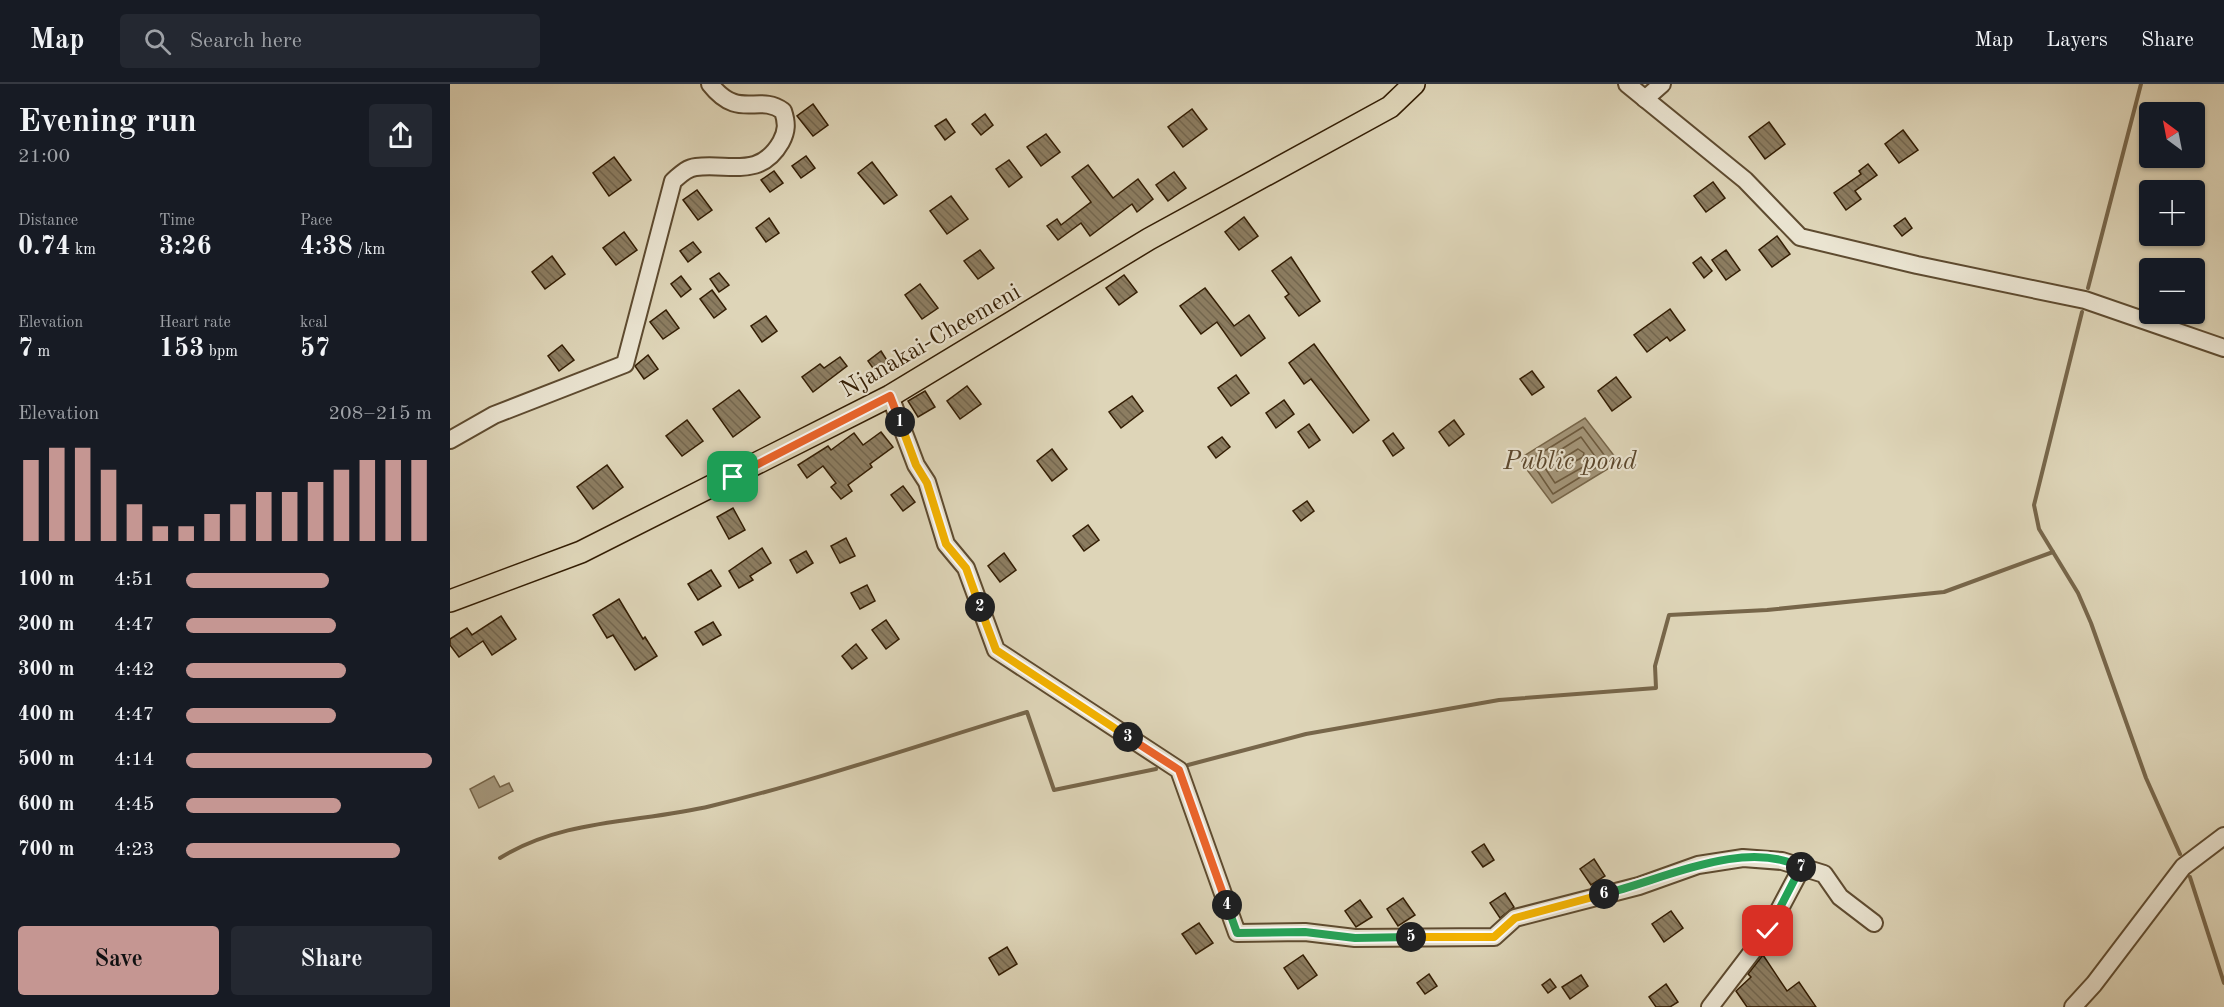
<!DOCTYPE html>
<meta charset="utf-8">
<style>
:root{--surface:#171b24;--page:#242831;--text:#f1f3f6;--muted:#9ea1a6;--line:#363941;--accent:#c59692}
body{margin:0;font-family:"Old Standard TT",serif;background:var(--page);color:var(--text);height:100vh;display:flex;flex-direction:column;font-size:22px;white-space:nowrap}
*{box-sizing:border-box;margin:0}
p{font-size:20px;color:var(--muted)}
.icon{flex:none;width:33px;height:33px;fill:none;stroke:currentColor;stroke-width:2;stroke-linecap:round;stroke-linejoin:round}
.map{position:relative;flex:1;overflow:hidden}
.sheet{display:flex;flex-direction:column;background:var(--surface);width:450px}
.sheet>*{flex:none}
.needle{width:39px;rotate:328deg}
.tools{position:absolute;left:1689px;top:18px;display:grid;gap:12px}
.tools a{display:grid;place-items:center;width:66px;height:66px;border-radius:6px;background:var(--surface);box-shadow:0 2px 4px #0004;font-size:30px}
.pin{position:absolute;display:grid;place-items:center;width:51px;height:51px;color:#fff;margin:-26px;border-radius:12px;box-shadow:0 3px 9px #0006}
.km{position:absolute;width:30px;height:30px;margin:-15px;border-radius:50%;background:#222;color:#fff;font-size:16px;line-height:30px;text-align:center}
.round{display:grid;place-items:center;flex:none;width:63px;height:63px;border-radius:6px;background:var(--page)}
.head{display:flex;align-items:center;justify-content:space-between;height:102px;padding:0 18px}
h1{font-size:33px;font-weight:600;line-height:45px}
.stats{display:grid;grid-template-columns:repeat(3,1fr);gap:9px;height:102px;padding:6px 18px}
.stats div{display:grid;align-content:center}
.stats b{font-size:26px;font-weight:600}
.stats small{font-size:16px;font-weight:400}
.stats p{font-size:16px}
.chart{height:168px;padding:12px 18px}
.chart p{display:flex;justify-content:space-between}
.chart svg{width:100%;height:108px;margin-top:6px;stroke:var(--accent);stroke-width:6}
.cta{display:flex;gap:12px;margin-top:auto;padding:12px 18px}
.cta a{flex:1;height:69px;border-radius:6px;background:var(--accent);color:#111;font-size:24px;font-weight:600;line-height:69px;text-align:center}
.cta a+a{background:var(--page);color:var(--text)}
ul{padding:0 18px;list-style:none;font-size:20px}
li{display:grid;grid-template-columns:96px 72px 1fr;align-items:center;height:45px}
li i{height:15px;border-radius:8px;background:var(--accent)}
header{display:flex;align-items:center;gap:36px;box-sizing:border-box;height:84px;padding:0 30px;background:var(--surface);border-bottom:2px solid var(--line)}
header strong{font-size:28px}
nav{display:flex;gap:33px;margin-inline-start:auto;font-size:21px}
.search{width:420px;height:54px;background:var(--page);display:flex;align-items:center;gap:15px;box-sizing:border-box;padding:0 21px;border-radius:6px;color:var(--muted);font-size:22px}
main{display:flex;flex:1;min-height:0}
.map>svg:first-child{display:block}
.water{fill:#a4967a;stroke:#77664a;stroke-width:1.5}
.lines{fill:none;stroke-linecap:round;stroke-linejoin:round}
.shore{stroke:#6c5a3e;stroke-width:1.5}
.stream{stroke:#77664a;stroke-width:4}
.building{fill:url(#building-back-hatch);stroke:#331d03;stroke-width:1.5}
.minor-casing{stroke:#5e4b30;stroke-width:20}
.major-casing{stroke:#331d03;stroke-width:24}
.minor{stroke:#eae4d1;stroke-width:16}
.major{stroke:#ded5b8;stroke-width:21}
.split-1-casing{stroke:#fff;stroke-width:12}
.split-2-casing{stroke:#fff;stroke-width:12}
.split-3-casing{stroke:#fff;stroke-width:12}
.split-4-casing{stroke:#fff;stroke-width:12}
.split-5-casing{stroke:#fff;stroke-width:12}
.split-6-casing{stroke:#fff;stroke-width:12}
.split-7-casing{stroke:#fff;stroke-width:12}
.split-8-casing{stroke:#fff;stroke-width:12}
.split-1{stroke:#f0652b;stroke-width:8}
.split-2{stroke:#f5b400;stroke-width:8}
.split-3{stroke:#f5b400;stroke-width:8}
.split-4{stroke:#f0652b;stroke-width:8}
.split-5{stroke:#22a559;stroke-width:8}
.split-6{stroke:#f5b400;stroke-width:8}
.split-7{stroke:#22a559;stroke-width:8}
.split-8{stroke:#22a559;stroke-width:8}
.labels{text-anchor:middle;stroke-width:4.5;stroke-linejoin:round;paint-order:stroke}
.street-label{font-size:24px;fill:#331d03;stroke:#eae4d1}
.water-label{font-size:26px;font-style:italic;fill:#5b472d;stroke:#eae4d1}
</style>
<header>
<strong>Map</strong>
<div class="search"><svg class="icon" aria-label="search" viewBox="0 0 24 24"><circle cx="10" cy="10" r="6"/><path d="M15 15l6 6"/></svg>Search here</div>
<nav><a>Map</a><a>Layers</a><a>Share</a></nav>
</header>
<main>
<section class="sheet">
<div class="head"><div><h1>Evening run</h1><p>21:00</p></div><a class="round"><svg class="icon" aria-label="share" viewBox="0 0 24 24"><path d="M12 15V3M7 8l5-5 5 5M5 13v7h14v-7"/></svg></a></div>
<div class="stats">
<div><p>Distance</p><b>0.74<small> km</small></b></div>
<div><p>Time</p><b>3:26</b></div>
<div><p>Pace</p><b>4:38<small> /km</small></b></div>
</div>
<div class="stats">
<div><p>Elevation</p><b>7<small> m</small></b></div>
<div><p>Heart rate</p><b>153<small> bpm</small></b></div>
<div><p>kcal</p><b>57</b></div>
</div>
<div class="chart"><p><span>Elevation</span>208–215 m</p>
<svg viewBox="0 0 160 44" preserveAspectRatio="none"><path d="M5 44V11M15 44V6M25 44V6M35 44V15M45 44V29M55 44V38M65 44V38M75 44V33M85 44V29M95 44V24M105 44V24M115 44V20M125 44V15M135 44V11M145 44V11M155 44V11"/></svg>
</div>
<ul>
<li><b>100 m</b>4:51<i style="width:58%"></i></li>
<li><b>200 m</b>4:47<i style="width:61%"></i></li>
<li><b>300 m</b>4:42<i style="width:65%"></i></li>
<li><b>400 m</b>4:47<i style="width:61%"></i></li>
<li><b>500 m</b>4:14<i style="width:100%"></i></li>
<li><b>600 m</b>4:45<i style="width:63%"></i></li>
<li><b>700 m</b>4:23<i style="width:87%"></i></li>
</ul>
<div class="cta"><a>Save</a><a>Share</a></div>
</section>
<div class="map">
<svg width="1774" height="923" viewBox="0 0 1774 923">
<defs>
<pattern id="building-back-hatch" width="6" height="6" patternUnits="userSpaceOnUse" patternTransform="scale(1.5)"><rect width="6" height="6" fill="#8c7d61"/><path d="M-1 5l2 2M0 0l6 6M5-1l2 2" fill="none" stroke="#73664e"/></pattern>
</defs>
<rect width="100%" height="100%" fill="#ded5b8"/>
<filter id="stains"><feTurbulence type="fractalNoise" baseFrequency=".00333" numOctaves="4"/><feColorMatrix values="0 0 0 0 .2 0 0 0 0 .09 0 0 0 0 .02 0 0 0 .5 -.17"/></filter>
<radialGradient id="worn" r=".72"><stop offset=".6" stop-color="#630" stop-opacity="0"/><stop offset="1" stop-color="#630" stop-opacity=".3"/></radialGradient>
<g class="water">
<path d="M 1135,334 L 1169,378 L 1102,419 L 1069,375 Z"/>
<path d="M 44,692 L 50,703 L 59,699 L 63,707 L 29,724 L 20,705 Z"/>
</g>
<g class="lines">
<g class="shore">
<path d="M 1133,343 L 1158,376 L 1103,410 L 1080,376 Z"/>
<path d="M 1131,353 L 1147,375 L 1105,399 L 1091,378 Z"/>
<path d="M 1128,365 L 1134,369 L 1133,373 L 1107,387 L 1104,380 Z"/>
</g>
<g class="stream">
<path d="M 1638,204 L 1691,0"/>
<path d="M 1632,228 L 1584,421 L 1589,445 L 1628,509 L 1641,539 L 1696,694 L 1730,770"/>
<path d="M 738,681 L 856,650 L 1049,616 L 1206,604 L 1205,582 L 1219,531 L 1317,526 L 1494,508 L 1603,468"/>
<path d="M 50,774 C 114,734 191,739 261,722 C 368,696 472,660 577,628 L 604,706 L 706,685"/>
<path d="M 1740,793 L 1774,899"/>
</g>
</g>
<g class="building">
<path d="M 363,20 L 378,41 L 363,52 L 347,32 Z"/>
<path d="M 742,25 L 757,45 L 733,63 L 718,43 Z"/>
<path d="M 535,30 L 543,41 L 531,51 L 522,40 Z"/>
<path d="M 496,35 L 505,48 L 495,56 L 485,42 Z"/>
<path d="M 1319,38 L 1335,60 L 1315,75 L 1299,53 Z"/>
<path d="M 1453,46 L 1468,66 L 1449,79 L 1435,60 Z"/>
<path d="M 596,50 L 610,68 L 591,82 L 577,63 Z"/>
<path d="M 356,72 L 365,84 L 351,94 L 342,82 Z"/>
<path d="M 164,73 L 181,96 L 159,112 L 143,89 Z"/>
<path d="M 559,76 L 572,93 L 559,103 L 546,85 Z"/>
<path d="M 422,78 L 447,111 L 434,120 L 408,89 Z"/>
<path d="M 1418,80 L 1427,91 L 1405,107 L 1411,115 L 1396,126 L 1384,109 L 1411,90 L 1409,87 Z"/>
<path d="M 638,81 L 663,114 L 688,95 L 703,115 L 687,128 L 682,120 L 640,152 L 631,139 L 608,156 L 597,142 L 607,135 L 611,141 L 641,118 L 622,93 Z"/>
<path d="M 324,87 L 333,99 L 320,108 L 311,96 Z"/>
<path d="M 724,88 L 736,104 L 718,117 L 706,101 Z"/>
<path d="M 1263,98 L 1275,114 L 1256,128 L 1244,112 Z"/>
<path d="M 247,106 L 262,126 L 248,136 L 233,116 Z"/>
<path d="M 501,112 L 518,135 L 497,150 L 480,127 Z"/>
<path d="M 794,133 L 808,152 L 789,166 L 775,148 Z"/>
<path d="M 319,134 L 329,149 L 316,158 L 306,144 Z"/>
<path d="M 1455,134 L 1462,144 L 1452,152 L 1444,142 Z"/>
<path d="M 174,148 L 187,166 L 166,181 L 153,164 Z"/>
<path d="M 1327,152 L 1340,170 L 1322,183 L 1309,166 Z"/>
<path d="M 243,158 L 251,168 L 238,178 L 230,167 Z"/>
<path d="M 530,166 L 544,184 L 528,195 L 514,177 Z"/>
<path d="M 1276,166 L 1290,186 L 1276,196 L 1262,176 Z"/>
<path d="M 102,172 L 115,190 L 95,205 L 82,188 Z"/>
<path d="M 841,173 L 870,217 L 849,232 L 835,213 L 839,210 L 822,187 Z"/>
<path d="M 1251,173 L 1262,187 L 1254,194 L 1243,179 Z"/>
<path d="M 269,189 L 279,201 L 269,208 L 260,195 Z"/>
<path d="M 674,191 L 687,208 L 669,221 L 656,204 Z"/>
<path d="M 231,192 L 241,205 L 231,213 L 221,200 Z"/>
<path d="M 470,200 L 488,224 L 472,235 L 455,211 Z"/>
<path d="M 755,204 L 784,242 L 799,231 L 815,254 L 791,272 L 767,238 L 751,250 L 730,222 Z"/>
<path d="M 262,206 L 276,225 L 264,234 L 250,215 Z"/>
<path d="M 1220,225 L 1235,246 L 1220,257 L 1217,253 L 1197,268 L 1184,251 Z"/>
<path d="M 216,226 L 229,244 L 213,255 L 200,238 Z"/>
<path d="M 316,232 L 327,247 L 312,258 L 301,242 Z"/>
<path d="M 864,260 L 919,336 L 903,349 L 861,295 L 854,300 L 839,279 Z"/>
<path d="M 112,261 L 124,276 L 109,287 L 98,272 Z"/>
<path d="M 431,267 L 438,278 L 425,287 L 418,277 Z"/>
<path d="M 198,271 L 208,285 L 194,295 L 185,282 Z"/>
<path d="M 390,273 L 397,282 L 363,308 L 352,293 L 370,280 L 374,284 Z"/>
<path d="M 1082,287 L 1094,303 L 1082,311 L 1070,295 Z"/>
<path d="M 786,291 L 799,309 L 781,322 L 768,304 Z"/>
<path d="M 1166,293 L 1181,313 L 1162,327 L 1148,307 Z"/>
<path d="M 517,302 L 531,320 L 510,335 L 497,317 Z"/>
<path d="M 289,306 L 310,333 L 283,353 L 263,325 Z"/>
<path d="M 475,307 L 485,323 L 468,333 L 458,317 Z"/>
<path d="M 682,312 L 693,327 L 671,344 L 659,328 Z"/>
<path d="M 834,316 L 844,330 L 826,344 L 816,329 Z"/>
<path d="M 237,336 L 253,357 L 232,372 L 216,352 Z"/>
<path d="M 1004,336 L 1014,350 L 999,362 L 989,348 Z"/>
<path d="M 859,340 L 870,356 L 859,364 L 848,348 Z"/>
<path d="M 431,348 L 443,363 L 420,380 L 422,383 L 398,401 L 402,407 L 391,415 L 381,403 L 386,399 L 373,382 L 357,394 L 348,381 L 378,362 L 381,366 L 404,349 L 413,361 Z"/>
<path d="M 943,349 L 954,364 L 943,372 L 933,357 Z"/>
<path d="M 772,353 L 780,363 L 766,374 L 758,363 Z"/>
<path d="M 602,365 L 617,385 L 602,397 L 587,377 Z"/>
<path d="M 157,381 L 173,403 L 143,425 L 127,403 Z"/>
<path d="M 453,402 L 465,418 L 453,427 L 441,411 Z"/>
<path d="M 857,417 L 864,427 L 851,437 L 843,427 Z"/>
<path d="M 283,424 L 295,446 L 279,455 L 267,433 Z"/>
<path d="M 638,441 L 649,456 L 634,467 L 623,452 Z"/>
<path d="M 396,454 L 405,472 L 390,479 L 381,462 Z"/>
<path d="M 312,464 L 321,479 L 300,492 L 303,496 L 289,504 L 279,487 Z"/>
<path d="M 356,467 L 363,479 L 347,489 L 340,476 Z"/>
<path d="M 554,469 L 566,486 L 550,498 L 538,482 Z"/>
<path d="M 261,486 L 271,502 L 248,516 L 238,500 Z"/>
<path d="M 417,501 L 425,517 L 410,525 L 401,509 Z"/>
<path d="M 169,515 L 193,555 L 195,553 L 207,572 L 185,586 L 163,551 L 157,554 L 143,531 Z"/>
<path d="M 51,532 L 66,555 L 42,571 L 33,557 L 9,573 L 0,561 L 0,555 L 17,544 L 22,551 Z"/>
<path d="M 436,536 L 449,555 L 436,565 L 422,546 Z"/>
<path d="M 263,538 L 271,551 L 253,561 L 245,548 Z"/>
<path d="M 406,560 L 417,574 L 402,585 L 392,572 Z"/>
<path d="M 1034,760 L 1044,776 L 1033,783 L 1022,768 Z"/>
<path d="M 1144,775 L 1155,792 L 1141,801 L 1130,785 Z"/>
<path d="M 1055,809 L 1064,823 L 1050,834 L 1040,819 Z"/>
<path d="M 953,814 L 965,831 L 948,842 L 937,825 Z"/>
<path d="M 910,816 L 922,833 L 906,843 L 895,827 Z"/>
<path d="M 1221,827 L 1233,844 L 1214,858 L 1202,840 Z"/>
<path d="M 749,839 L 763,859 L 746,870 L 732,850 Z"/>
<path d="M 557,863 L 567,880 L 549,891 L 539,874 Z"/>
<path d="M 853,871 L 867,891 L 848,905 L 834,884 Z"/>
<path d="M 1313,871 L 1337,907 L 1349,898 L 1366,923 L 1297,923 L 1286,907 L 1301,893 L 1298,890 Z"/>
<path d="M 979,890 L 987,902 L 975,910 L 967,899 Z"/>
<path d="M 1131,891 L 1138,902 L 1120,915 L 1112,903 Z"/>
<path d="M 1100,895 L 1106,903 L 1098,909 L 1092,901 Z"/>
<path d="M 1216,900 L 1228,918 L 1220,923 L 1206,923 L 1199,913 Z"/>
</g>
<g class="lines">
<g class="minor-casing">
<g id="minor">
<path d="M 1177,0 L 1295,96 L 1350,153 L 1467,181 L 1635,216 L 1774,264"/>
<path d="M 1195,15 L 1212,0"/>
<path d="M 440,312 L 466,381 L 477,398 L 496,460 L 516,484 L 546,566 L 729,686 L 787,849 L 855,848 L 905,854 L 1044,853 L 1065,834 L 1189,802 L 1248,781 L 1293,774 L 1332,777 L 1374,790 L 1390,813 L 1424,839"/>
<path d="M 0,356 L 44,331 L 175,280 L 223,97 C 230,91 236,84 246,83 C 280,79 310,95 331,58 C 337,47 337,39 333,27 C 308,9 289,37 260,0"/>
<path d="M 1260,923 L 1318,847 L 1352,783"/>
<path d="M 1623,923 L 1644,900 L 1733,783 L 1774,752"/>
</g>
</g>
<g class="major-casing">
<path id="major" d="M 0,517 L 131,468 L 440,312 L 699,155 L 940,23 L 964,0"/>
</g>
<use href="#minor" class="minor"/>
<use href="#major" class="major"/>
</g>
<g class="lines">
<g class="split-1-casing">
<path id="split-1" d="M 283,393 L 440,312 L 450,338"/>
</g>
<g class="split-2-casing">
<path id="split-2" d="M 450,338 L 466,381 L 477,399 L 496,460 L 516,484 L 530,523"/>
</g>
<g class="split-3-casing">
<path id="split-3" d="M 530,523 L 546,566 L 678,653"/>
</g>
<g class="split-4-casing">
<path id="split-4" d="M 678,653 L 729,686 L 777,821"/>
</g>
<g class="split-5-casing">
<path id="split-5" d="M 777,821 L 787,849 L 855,848 L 905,854 L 961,853"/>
</g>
<g class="split-6-casing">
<path id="split-6" d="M 961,853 L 1044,853 L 1065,834 L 1154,810"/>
</g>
<g class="split-7-casing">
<path id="split-7" d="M 1154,810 C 1213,796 1293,754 1351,783"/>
</g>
<g class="split-8-casing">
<path id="split-8" d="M 1318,847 L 1351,783"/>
</g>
<use href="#split-1" class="split-1"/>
<use href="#split-2" class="split-2"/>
<use href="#split-3" class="split-3"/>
<use href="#split-4" class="split-4"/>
<use href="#split-5" class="split-5"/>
<use href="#split-6" class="split-6"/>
<use href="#split-7" class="split-7"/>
<use href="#split-8" class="split-8"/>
</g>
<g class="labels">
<g class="street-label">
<text transform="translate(480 256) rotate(-30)" y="8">Njanakai-Cheemeni</text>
</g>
<g class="water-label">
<text x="1120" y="385">Public pond</text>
</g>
</g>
<rect width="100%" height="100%" filter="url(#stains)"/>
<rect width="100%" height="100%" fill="url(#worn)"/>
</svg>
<div class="tools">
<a><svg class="needle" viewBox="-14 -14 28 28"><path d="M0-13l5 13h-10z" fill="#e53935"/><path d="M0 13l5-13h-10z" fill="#9ea1a6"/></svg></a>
<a>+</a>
<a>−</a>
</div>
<div class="pin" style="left:283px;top:393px;background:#1e9e55"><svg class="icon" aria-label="arrive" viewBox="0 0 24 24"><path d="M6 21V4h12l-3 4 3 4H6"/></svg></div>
<div class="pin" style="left:1318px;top:847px;background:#d93025"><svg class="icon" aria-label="check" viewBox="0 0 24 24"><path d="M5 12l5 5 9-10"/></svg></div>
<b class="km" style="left:450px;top:338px">1</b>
<b class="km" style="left:530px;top:523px">2</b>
<b class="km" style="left:678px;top:653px">3</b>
<b class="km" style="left:777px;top:821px">4</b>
<b class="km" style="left:961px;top:853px">5</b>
<b class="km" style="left:1154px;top:810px">6</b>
<b class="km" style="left:1351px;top:783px">7</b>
</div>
</main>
